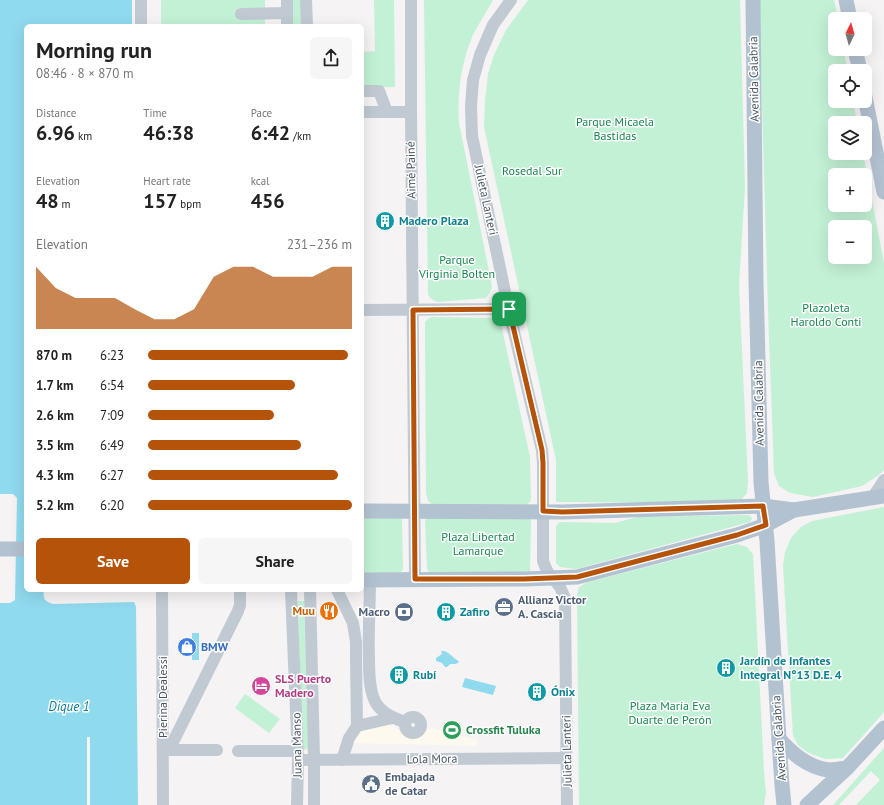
<!DOCTYPE html>
<meta charset="utf-8">
<style>
:root{--surface:#fff;--page:#f6f6f6;--text:#222;--muted:#767676;--accent:#b45309}
body{margin:0;font-family:"PT Sans",sans-serif;background:var(--page);color:var(--text);height:100vh;display:flex;flex-direction:column;font-size:15px;white-space:nowrap}
*{box-sizing:border-box;margin:0}
p{font-size:13px;color:var(--muted)}
.icon{flex:none;width:22px;height:22px;fill:none;stroke:currentColor;stroke-width:2;stroke-linecap:round;stroke-linejoin:round}
.map{position:relative;flex:1;overflow:hidden}
.panel{position:absolute;left:24px;top:24px;width:340px;height:568px;display:flex;flex-direction:column;background:var(--surface);border-radius:6px;box-shadow:0 4px 16px #0002}
.panel>*{flex:none}
.needle{width:26px;rotate:5deg}
.controls{position:absolute;left:828px;top:12px;display:grid;gap:8px}
.controls a{display:grid;place-items:center;width:44px;height:44px;border-radius:6px;background:var(--surface);box-shadow:0 4px 16px #0002;font-size:20px}
.pin{position:absolute;display:grid;place-items:center;width:34px;height:34px;color:#fff;margin:-17px;border-radius:8px;box-shadow:0 2px 6px #0006}
.round{display:grid;place-items:center;flex:none;width:42px;height:42px;border-radius:6px;background:var(--page)}
.headline{display:flex;align-items:center;justify-content:space-between;height:68px;padding:0 12px}
h1{font-size:22px;font-weight:700;line-height:30px}
.figures{display:grid;grid-template-columns:repeat(3,1fr);gap:6px;height:68px;padding:4px 12px}
.figures div{display:grid;align-content:center}
.figures b{font-size:20px;font-weight:700}
.figures small{font-size:11px;font-weight:400}
.figures p{font-size:11px}
.chart{height:112px;padding:8px 12px}
.chart p{display:flex;justify-content:space-between}
.chart svg{width:100%;height:72px;margin-top:4px;fill:var(--accent);opacity:.7}
.action{display:flex;gap:8px;margin-top:auto;padding:8px 12px}
.action a{flex:1;height:46px;border-radius:6px;background:var(--accent);color:#fff;font-size:16px;font-weight:700;line-height:46px;text-align:center}
.action a+a{background:var(--page);color:var(--text)}
ul{padding:0 12px;list-style:none;font-size:13px}
li{display:grid;grid-template-columns:64px 48px 1fr;align-items:center;height:30px}
li i{height:10px;border-radius:5px;background:var(--accent)}
.map>svg:first-child{display:block}
.commercial{fill:#fdf9ef}
.green{fill:#c3f1d5;fill-rule:evenodd}
.water{fill:#90daee}
.pier{fill:#f5f3f3}
.lines{fill:none;stroke-linecap:round;stroke-linejoin:round}
.minor{stroke:#c1cad2;stroke-width:12}
.major{stroke:#b3c2d1;stroke-width:15}
.route-casing{stroke:#fff;stroke-width:8}
.route{stroke:#b45309;stroke-width:5}
.labels{text-anchor:middle;stroke-width:3;stroke-linejoin:round;paint-order:stroke}
.street-label{font-size:12px;fill:#4a5661;stroke:#fff}
.park-label{font-size:12px;fill:#17864f;stroke:#fff}
.culture-label{font-size:12px;font-weight:bold;fill:#0d838f;stroke:#fff;text-anchor:start}
.service-label{font-size:12px;font-weight:bold;fill:#4e5e75;stroke:#fff;text-anchor:start}
.food-label{font-size:12px;font-weight:bold;fill:#c56008;stroke:#fff;text-anchor:end}
.shop-label{font-size:12px;font-weight:bold;fill:#366cbe;stroke:#fff;text-anchor:start}
.hotel-label{font-size:12px;font-weight:bold;fill:#b23c85;stroke:#fff;text-anchor:start}
.leisure-label{font-size:12px;font-weight:bold;fill:#27864d;stroke:#fff;text-anchor:start}
.water-label{font-size:13px;font-style:italic;fill:#0c7c9b;stroke:#fff}
</style>
<div class="map">
<svg width="884" height="805" viewBox="0 0 884 805">
<rect width="100%" height="100%" fill="#f5f3f3"/>
<path class="commercial" d="M 384,723 L 395,727 L 406,736 L 420,735 L 426,732 L 429,727 L 477,740 L 477,746 L 351,743 L 359,731 Z"/>
<g class="green">
<path d="M 161,0 L 265,0 L 265,8 L 238,8 L 238,18 L 265,18 L 265,26 L 161,26 Z"/>
<rect x="291" y="0" width="11" height="26"/>
<path d="M 374,0 L 394,0 L 395,87 L 362,88 L 362,52 L 375,51 Z"/>
<path d="M 424,0 L 493,0 C 487,11 479,23 473,35 C 461,62 457,94 459,123 L 492,286 L 491,291 L 486,298 L 437,302 L 430,298 L 428,294 Z"/>
<path d="M 528,0 L 740,0 L 745,187 L 739,285 L 748,482 L 747,493 L 740,501 L 730,503 L 556,502 L 556,460 L 484,127 L 485,100 L 488,74 L 494,55 L 506,30 Z"/>
<path d="M 759,0 L 834,0 L 838,19 L 835,19 L 835,49 L 843,49 L 848,71 L 835,71 L 835,101 L 853,101 L 857,123 L 835,123 L 835,153 L 863,153 L 884,263 L 884,470 L 879,475 L 862,486 L 813,497 L 790,493 L 779,486 L 774,473 L 768,310 ZM 835,175 L 865,175 L 865,205 L 835,205 ZM 835,227 L 865,227 L 865,257 L 835,257 Z"/>
<path d="M 432,317 L 493,318 L 497,320 L 501,324 L 530,457 L 531,498 L 530,502 L 526,505 L 433,505 L 428,501 L 426,493 L 425,328 L 425,322 L 429,318 Z"/>
<path d="M 884,507 L 884,712 L 843,758 L 825,759 L 807,752 L 798,745 L 793,736 L 783,565 L 785,552 L 791,538 L 801,527 L 812,521 Z"/>
<path d="M 362,515 L 400,516 L 402,519 L 403,569 L 400,573 L 362,575 Z"/>
<path d="M 749,515 L 751,517 L 752,519 L 750,522 L 576,569 L 560,567 L 556,563 L 556,526 L 560,522 L 615,523 L 637,517 Z"/>
<path d="M 528,516 L 531,521 L 530,572 L 429,573 L 427,568 L 425,521 L 427,517 Z"/>
<path d="M 737,544 L 747,547 L 753,554 L 764,771 L 766,793 L 764,805 L 579,805 L 577,595 L 579,587 L 588,582 Z"/>
<path d="M 298,601 L 304,601 L 308,748 L 305,750 L 302,748 Z"/>
<path d="M 245,694 L 280,719 L 269,733 L 235,708 Z"/>
<path d="M 884,748 L 884,805 L 856,805 L 880,780 L 871,771 L 839,805 L 833,805 Z"/>
</g>
<g class="water">
<path d="M 0,0 L 132,0 L 132,26 L 26,26 L 26,590 L 44,590 C 43,599 44,601 53,604 L 134,602 L 136,607 L 138,805 L 0,805 L 0,603 L 10,603 L 15,600 L 17,498 L 13,494 L 0,494 Z"/>
<rect x="192" y="633" width="7" height="27"/>
<path d="M 441,651 C 447,651 448,653 452,656 C 454,659 457,659 459,662 L 458,663 L 455,664 L 450,664 L 447,667 L 445,667 L 442,663 L 436,661 L 436,658 L 442,654 Z"/>
<path d="M 465,678 L 496,686 L 493,695 L 462,687 Z"/>
</g>
<rect class="pier" x="87" y="737" width="3" height="68"/>
<g class="lines">
<g class="minor">
<path d="M 141,0 L 141,26"/>
<path d="M 287,0 L 287,26"/>
<path d="M 306,0 L 307,26"/>
<path d="M 411,0 L 411,112 L 415,579"/>
<path d="M 511,0 L 493,25 L 480,55 L 473,80 L 471,107 L 472,136 L 511,320 L 542,450 L 543,463 L 543,561 L 547,571 L 560,587 L 565,598 L 567,805"/>
<path d="M 241,14 L 287,13"/>
<path d="M 362,91 L 379,91 L 387,112"/>
<path d="M 362,112 L 411,112"/>
<path d="M 362,310 L 509,309"/>
<path d="M 873,497 L 884,480"/>
<path d="M 370,580 C 370,606 368,633 369,659 C 369,672 369,687 374,699 C 379,712 392,718 405,722"/>
<path d="M 162,590 L 163,805"/>
<path d="M 291,590 L 298,760 L 297,805"/>
<path d="M 310,590 L 314,759 L 314,805"/>
<path d="M 337,590 L 353,623 L 356,642 L 356,657 L 357,726"/>
<circle cx="413" cy="725" r="8"/>
<path d="M 163,750 L 217,750"/>
<path d="M 169,750 L 238,611 L 240,605 L 240,590"/>
<path d="M 238,751 L 297,751"/>
<path d="M 298,760 L 567,758"/>
<path d="M 342,760 L 349,738 L 357,726 L 392,718"/>
</g>
<g class="major">
<path d="M 753,0 L 756,281 L 761,482 L 767,541 L 779,739 L 782,785 L 784,805"/>
<path d="M 846,0 L 850,19"/>
<path d="M 855,49 L 860,71"/>
<path d="M 865,97 L 884,192"/>
<path d="M 362,511 L 562,512 L 763,506 L 794,510 L 884,496"/>
<path d="M 0,549 L 26,549"/>
<path d="M 362,580 L 524,579 L 577,577 L 737,535 L 766,525 L 794,510"/>
<path d="M 779,739 C 792,753 807,767 828,770 C 834,770 841,769 847,768"/>
<path d="M 807,805 L 847,768 L 884,728"/>
</g>
</g>
<g class="lines">
<g class="route-casing">
<path id="route" d="M 509,309 L 542,450 L 543,463 L 543,511 L 562,512 L 763,506 L 766,525 L 737,535 L 577,577 L 524,579 L 415,579 L 413,310 Z"/>
</g>
<use href="#route" class="route"/>
</g>
<defs>
<g id="building-disc" transform="scale(1)"><circle r="9.5" fill="#0f9aa8" stroke="#fff"/><path d="M-4-6H4V6H1V3H-1V6H-4ZM-2.5-4.3h1.7v1.8h-1.7ZM.8-4.3h1.7v1.8H.8ZM-2.5-1h1.7V.8h-1.7ZM.8-1h1.7V.8H.8Z" fill="#fff"/></g>
<g id="office-disc" transform="scale(1)"><circle r="9.5" fill="#5c6f8a" stroke="#fff"/><path d="M-6-3h4V-5.5h4V-3h4V5H-6ZM-1-4.5V-3h2v-1.5ZM-6 0V1H6V0Z" fill="#fff"/></g>
<g id="restaurant-disc" transform="scale(1)"><circle r="9.5" fill="#e8710a" stroke="#fff"/><path d="M-5-6h1v4h1v-4h1v4h1v-4h1v5L-1.5 .5V6h-2V.5L-5-1ZM5-6V6H3V1.5H1.5Q1.5-4 5-6Z" fill="#fff"/></g>
<g id="bank-disc" transform="scale(1)"><circle r="9.5" fill="#5c6f8a" stroke="#fff"/><path d="M-6-4H6V4H-6ZM0-2.3a2.3 2.3 0 1 0 0 4.6a2.3 2.3 0 1 0 0-4.6Z" fill="#fff"/></g>
<g id="shop-disc" transform="scale(1)"><circle r="9.5" fill="#3f7fe0" stroke="#fff"/><path d="M-5-2.5h2.3a2.7 3.5 0 0 1 5.4 0H5L5.5 6h-11ZM-1.5-2.5h3a1.5 2.3 0 0 0-3 0Z" fill="#fff"/></g>
<g id="hotel-disc" transform="scale(1)"><circle r="9.5" fill="#d1479c" stroke="#fff"/><path d="M-6-4.5h1.5V1H6V5H4.5V3h-9V5H-6ZM-4 0a1.8 1.8 0 1 1 3.6 0ZM.5 0V-2.5h3Q6-2.5 6 0Z" fill="#fff"/></g>
<g id="stadium-disc" transform="scale(1)"><circle r="9.5" fill="#2e9e5b" stroke="#fff"/><path d="M0-5a6.5 5 0 1 0 0 10a6.5 5 0 1 0 0-10ZM-3.5-1.8h7v3.6h-7Z" fill="#fff"/></g>
<g id="civic-disc" transform="scale(1)"><circle r="9.5" fill="#5c6f8a" stroke="#fff"/><path d="M-.6-6.5H3V-4.5H.6V-3L4-1V1h2V6H-6V1h2V-1L-.6-3ZM-1.2 2.5V6h2.4V2.5Z" fill="#fff"/></g>
</defs>
<g fill-rule="evenodd">
<use href="#building-disc" x="385" y="221"/>
<use href="#office-disc" x="504" y="607"/>
<use href="#restaurant-disc" x="329" y="611"/>
<use href="#bank-disc" x="404" y="612"/>
<use href="#building-disc" x="446" y="612"/>
<use href="#shop-disc" x="187" y="647"/>
<use href="#building-disc" x="726" y="668"/>
<use href="#building-disc" x="399" y="675"/>
<use href="#hotel-disc" x="261" y="686"/>
<use href="#building-disc" x="537" y="692"/>
<use href="#stadium-disc" x="452" y="730"/>
<use href="#civic-disc" x="371" y="784"/>
</g>
<g class="labels">
<g class="street-label">
<text transform="translate(754 79) rotate(-91)" y="4">Avenida Calabria</text>
<text transform="translate(411 170) rotate(-91)" y="4">Aimé Painé</text>
<text transform="translate(486 200) rotate(78)" y="4">Julieta Lanteri</text>
<text transform="translate(759 403) rotate(-91)" y="4">Avenida Calabria</text>
<text transform="translate(163 697) rotate(-90)" y="4">Pierina Dealessi</text>
<text transform="translate(779 738) rotate(-94)" y="4">Avenida Calabria</text>
<text transform="translate(297 745) rotate(-91)" y="4">Juana Manso</text>
<text transform="translate(567 751) rotate(-91)" y="4">Julieta Lanteri</text>
<text transform="translate(432 759) rotate(-1)" y="4">Lola Mora</text>
</g>
<g class="park-label">
<text x="615" y="126">Parque Micaela<tspan x="615" dy="14">Bastidas</tspan></text>
<text x="532" y="175">Rosedal Sur</text>
<text x="457" y="264">Parque<tspan x="457" dy="14">Virginia Bolten</tspan></text>
<text x="826" y="312">Plazoleta<tspan x="826" dy="14">Haroldo Conti</tspan></text>
<text x="478" y="541">Plaza Libertad<tspan x="478" dy="14">Lamarque</tspan></text>
<text x="670" y="710">Plaza María Eva<tspan x="670" dy="14">Duarte de Perón</tspan></text>
</g>
<g class="culture-label">
<text x="399" y="225">Madero Plaza</text>
<text x="460" y="616">Zafiro</text>
<text x="740" y="665">Jardín de Infantes<tspan x="740" dy="14">Integral N°13 D.E. 4</tspan></text>
<text x="413" y="679">Rubí</text>
<text x="551" y="696">Ónix</text>
</g>
<g class="service-label">
<text x="518" y="604">Allianz Victor<tspan x="518" dy="14">A. Cascia</tspan></text>
<text x="390" y="616" text-anchor="end">Macro</text>
<text x="385" y="781">Embajada<tspan x="385" dy="14">de Catar</tspan></text>
</g>
<g class="food-label">
<text x="315" y="615">Muu</text>
</g>
<g class="shop-label">
<text x="201" y="651">BMW</text>
</g>
<g class="hotel-label">
<text x="275" y="683">SLS Puerto<tspan x="275" dy="14">Madero</tspan></text>
</g>
<g class="leisure-label">
<text x="466" y="734">Crossfit Tuluka</text>
</g>
<g class="water-label">
<text x="69" y="711">Dique 1</text>
</g>
</g>
</svg>
<div class="controls">
<a><svg class="needle" viewBox="-14 -14 28 28"><path d="M0-13l5 13h-10z" fill="#e53935"/><path d="M0 13l5-13h-10z" fill="#767676"/></svg></a>
<a><svg class="icon" aria-label="locate" viewBox="0 0 24 24"><circle cx="12" cy="12" r="6"/><path d="M12 2v4M12 18v4M2 12h4M18 12h4"/></svg></a>
<a><svg class="icon" aria-label="layers" viewBox="0 0 24 24"><path d="M12 4l9 5-9 5-9-5zM3 14l9 5 9-5"/></svg></a>
<a>+</a>
<a>−</a>
</div>
<div class="pin" style="left:509px;top:309px;background:#1e9e55"><svg class="icon" aria-label="arrive" viewBox="0 0 24 24"><path d="M6 21V4h12l-3 4 3 4H6"/></svg></div>
<section class="panel">
<div class="headline"><div><h1>Morning run</h1><p>08:46 · 8 × 870 m</p></div><a class="round"><svg class="icon" aria-label="share" viewBox="0 0 24 24"><path d="M12 15V3M7 8l5-5 5 5M5 13v7h14v-7"/></svg></a></div>
<div class="figures">
<div><p>Distance</p><b>6.96<small> km</small></b></div>
<div><p>Time</p><b>46:38</b></div>
<div><p>Pace</p><b>6:42<small> /km</small></b></div>
</div>
<div class="figures">
<div><p>Elevation</p><b>48<small> m</small></b></div>
<div><p>Heart rate</p><b>157<small> bpm</small></b></div>
<div><p>kcal</p><b>456</b></div>
</div>
<div class="chart"><p><span>Elevation</span>231–236 m</p>
<svg viewBox="0 0 160 44" preserveAspectRatio="none"><path d="M0 44V6L10 19L20 25L30 25L40 25L50 32L60 38L70 38L80 32L90 12L100 6L110 6L120 12L130 12L140 12L150 6L160 6V44z"/></svg>
</div>
<ul>
<li><b>870 m</b>6:23<i style="width:98%"></i></li>
<li><b>1.7 km</b>6:54<i style="width:72%"></i></li>
<li><b>2.6 km</b>7:09<i style="width:62%"></i></li>
<li><b>3.5 km</b>6:49<i style="width:75%"></i></li>
<li><b>4.3 km</b>6:27<i style="width:93%"></i></li>
<li><b>5.2 km</b>6:20<i style="width:100%"></i></li>
</ul>
<div class="action"><a>Save</a><a>Share</a></div>
</section>
</div>
